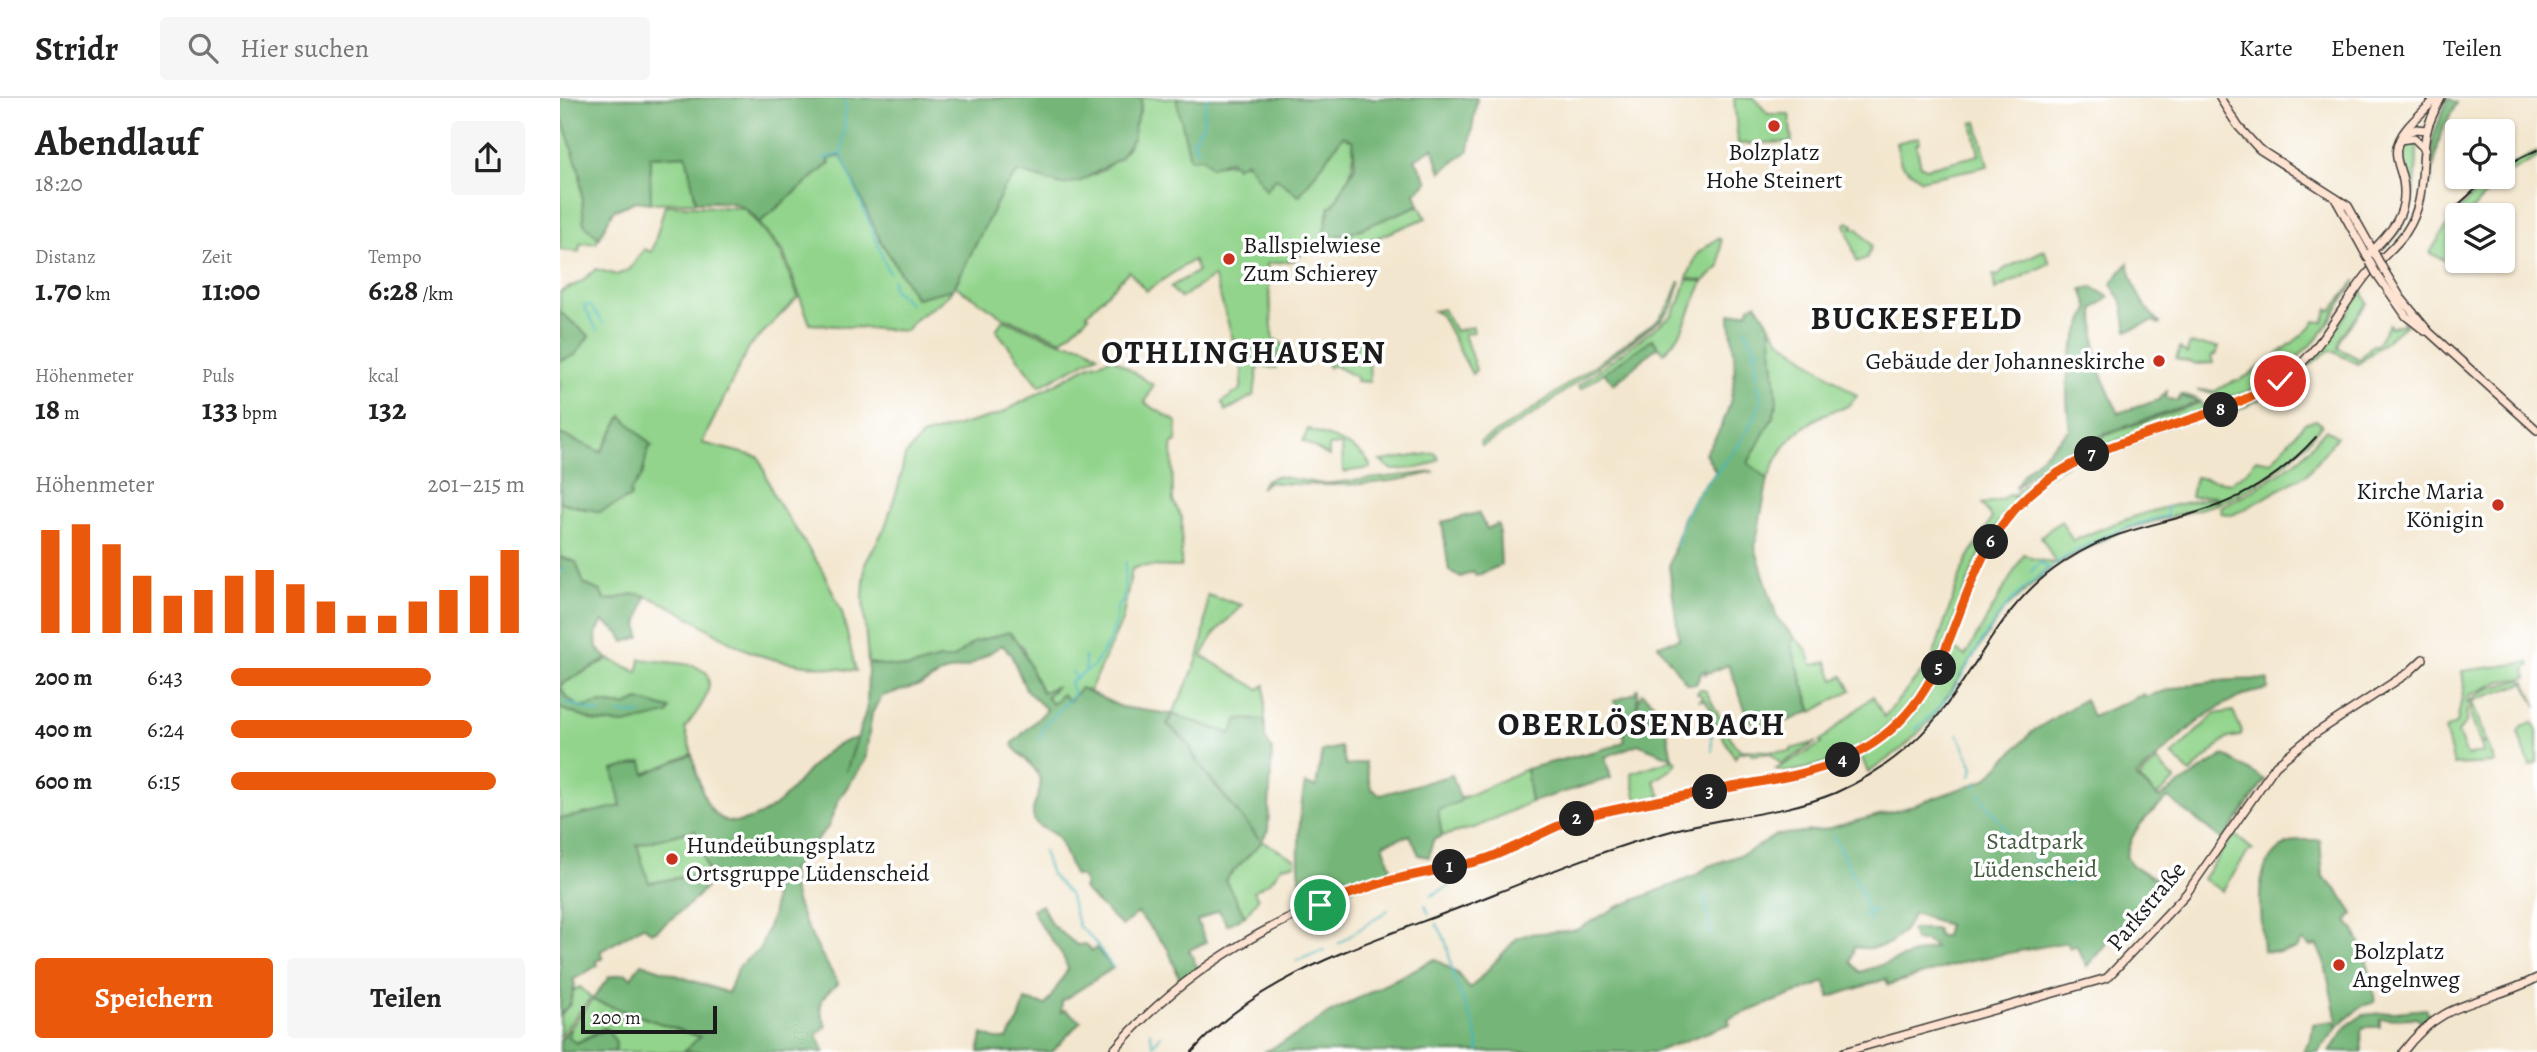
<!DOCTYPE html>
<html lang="de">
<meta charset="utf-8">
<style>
:root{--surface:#fff;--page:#f6f6f6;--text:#222;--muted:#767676;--line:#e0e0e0;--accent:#ea580c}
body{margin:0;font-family:Alegreya,serif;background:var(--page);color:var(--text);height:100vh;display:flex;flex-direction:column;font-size:26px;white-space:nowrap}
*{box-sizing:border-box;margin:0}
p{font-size:23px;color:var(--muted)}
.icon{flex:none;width:38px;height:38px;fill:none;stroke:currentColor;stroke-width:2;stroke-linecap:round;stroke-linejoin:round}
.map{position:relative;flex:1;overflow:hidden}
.sheet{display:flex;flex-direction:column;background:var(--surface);width:560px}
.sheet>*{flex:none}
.controls{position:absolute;left:1885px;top:21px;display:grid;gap:14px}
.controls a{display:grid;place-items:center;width:70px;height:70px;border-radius:7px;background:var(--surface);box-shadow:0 2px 5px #0004;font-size:35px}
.scale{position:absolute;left:21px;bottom:18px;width:136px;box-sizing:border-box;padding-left:7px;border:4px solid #1c1c1c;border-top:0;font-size:19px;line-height:24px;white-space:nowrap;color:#1c1c1c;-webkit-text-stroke:5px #fff;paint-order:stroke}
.pin{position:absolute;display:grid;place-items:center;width:60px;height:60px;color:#fff;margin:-30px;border:4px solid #fff;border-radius:50%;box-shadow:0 2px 7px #0007}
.km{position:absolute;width:35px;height:35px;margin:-18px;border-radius:50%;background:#222;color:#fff;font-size:19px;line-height:35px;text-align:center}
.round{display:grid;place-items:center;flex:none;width:74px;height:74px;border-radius:7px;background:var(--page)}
.summary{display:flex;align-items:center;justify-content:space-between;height:119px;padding:0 35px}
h1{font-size:38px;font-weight:700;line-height:52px}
.metrics{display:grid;grid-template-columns:repeat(3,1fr);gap:10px;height:119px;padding:7px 35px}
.metrics div{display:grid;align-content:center}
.metrics b{font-size:30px;font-weight:700}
.metrics small{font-size:19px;font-weight:400}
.metrics p{font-size:19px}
.chart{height:196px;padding:14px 35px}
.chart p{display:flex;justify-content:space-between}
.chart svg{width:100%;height:126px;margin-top:7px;stroke:var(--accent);stroke-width:6}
.cta{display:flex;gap:14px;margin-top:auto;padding:14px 35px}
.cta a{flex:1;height:80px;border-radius:7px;background:var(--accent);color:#fff;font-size:28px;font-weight:700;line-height:80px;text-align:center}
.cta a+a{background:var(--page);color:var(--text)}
ul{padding:0 35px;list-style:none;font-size:23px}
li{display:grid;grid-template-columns:112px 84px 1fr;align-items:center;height:52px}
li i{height:18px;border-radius:9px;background:var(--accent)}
header{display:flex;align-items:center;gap:42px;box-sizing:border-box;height:98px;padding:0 35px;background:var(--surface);border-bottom:2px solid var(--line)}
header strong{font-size:33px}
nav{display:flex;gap:38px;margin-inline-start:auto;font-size:24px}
.search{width:490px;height:63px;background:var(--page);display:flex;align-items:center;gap:18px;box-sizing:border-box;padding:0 24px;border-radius:7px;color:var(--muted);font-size:26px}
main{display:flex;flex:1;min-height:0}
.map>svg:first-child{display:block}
.green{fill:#92d48c;stroke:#577854;stroke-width:2}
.forest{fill:#75b678;stroke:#48694a;stroke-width:2;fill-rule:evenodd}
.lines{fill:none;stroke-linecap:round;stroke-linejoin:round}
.stream{stroke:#47b6bd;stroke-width:2}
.secondary-casing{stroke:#3c3a37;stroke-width:10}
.secondary{stroke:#fee3d2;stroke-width:7}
.rail{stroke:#1c1c1c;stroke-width:2}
.secondary-bridge-casing{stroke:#3c3a37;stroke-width:10;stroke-linecap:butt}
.secondary-bridge{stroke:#fee3d2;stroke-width:7}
.route-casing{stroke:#fff;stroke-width:14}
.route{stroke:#ea580c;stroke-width:9}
.poi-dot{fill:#c8321e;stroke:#fff;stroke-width:2.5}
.labels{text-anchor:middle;stroke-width:7;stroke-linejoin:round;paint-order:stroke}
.poi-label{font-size:24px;fill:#1c1c1c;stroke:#fff;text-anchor:start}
.park-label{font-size:24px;fill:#455c43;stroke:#fff}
.street-label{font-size:24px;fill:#1c1c1c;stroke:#fff}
.district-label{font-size:32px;font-weight:bold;letter-spacing:2px;fill:#1c1c1c;stroke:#fff}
</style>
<header>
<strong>Stridr</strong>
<div class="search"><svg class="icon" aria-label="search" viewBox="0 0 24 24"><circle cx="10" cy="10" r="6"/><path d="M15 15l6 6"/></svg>Hier suchen</div>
<nav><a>Karte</a><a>Ebenen</a><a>Teilen</a></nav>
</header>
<main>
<section class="sheet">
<div class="summary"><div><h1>Abendlauf</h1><p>18:20</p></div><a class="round"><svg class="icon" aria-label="share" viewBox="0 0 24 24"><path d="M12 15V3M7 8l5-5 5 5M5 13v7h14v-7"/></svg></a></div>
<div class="metrics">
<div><p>Distanz</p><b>1.70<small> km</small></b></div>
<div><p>Zeit</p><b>11:00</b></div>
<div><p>Tempo</p><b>6:28<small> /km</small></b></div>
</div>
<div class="metrics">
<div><p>Höhenmeter</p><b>18<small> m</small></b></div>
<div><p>Puls</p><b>133<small> bpm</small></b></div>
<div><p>kcal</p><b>132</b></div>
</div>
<div class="chart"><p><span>Höhenmeter</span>201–215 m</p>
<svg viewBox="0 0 160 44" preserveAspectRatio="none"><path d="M5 44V8M15 44V6M25 44V13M35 44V24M45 44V31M55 44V29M65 44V24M75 44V22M85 44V27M95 44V33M105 44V38M115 44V38M125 44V33M135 44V29M145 44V24M155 44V15"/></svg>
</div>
<ul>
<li><b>200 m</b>6:43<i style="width:68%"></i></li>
<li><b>400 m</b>6:24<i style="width:82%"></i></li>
<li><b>600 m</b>6:15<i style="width:90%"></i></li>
</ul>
<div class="cta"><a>Speichern</a><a>Teilen</a></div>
</section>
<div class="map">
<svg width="1977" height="954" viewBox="0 0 1977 954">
<rect width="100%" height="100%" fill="#fff"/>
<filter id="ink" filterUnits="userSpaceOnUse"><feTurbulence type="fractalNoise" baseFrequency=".0143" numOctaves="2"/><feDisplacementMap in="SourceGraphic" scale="14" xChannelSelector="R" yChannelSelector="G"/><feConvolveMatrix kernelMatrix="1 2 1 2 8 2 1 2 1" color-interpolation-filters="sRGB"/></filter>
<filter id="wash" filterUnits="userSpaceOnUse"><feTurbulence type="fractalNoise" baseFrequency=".00686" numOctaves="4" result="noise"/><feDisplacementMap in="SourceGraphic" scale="28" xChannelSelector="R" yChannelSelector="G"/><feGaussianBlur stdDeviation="1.57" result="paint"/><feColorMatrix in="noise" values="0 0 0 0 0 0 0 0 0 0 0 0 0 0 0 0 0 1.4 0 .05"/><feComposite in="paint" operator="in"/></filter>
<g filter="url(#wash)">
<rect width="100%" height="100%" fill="#f3e6ce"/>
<g class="green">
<path d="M 581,0 L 698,0 L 652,68 C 694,58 705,71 739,97 L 783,38 L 793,43 C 795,82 785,84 768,115 C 765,122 767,129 764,136 L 786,137 L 859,107 L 866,120 L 779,155 L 779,151 L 773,146 L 737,158 L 736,162 L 707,166 L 713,240 L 725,248 L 718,258 L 716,270 L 698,268 L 694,297 L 666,313 L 662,304 L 681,291 L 682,272 L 655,181 L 653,179 L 620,200 L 610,189 L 638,173 L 633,162 L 586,193 L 569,173 L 527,216 L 529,218 L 502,242 L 445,220 L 395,188 L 444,90 L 459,74 C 510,87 542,89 573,39 C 571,25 584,15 581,0 Z"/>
<path d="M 1174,0 L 1194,0 L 1208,16 L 1229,16 L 1232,44 L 1178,46 Z"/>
<path d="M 0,14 L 20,75 L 24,126 L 39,140 L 36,145 L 20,146 L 19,154 L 0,152 Z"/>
<path d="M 1417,24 L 1428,68 L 1361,82 L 1341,66 L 1336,45 L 1359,39 L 1360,44 L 1356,46 L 1361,68 L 1367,70 L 1419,57 L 1412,25 Z"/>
<path d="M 1851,43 L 1857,48 C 1857,82 1855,117 1831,144 C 1834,132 1848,121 1850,105 C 1852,84 1835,63 1845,44 Z"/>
<path d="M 1977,54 L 1977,60 L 1943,78 L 1907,117 L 1897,117 L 1894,167 L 1870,155 C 1887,125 1906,100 1933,79 L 1942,79 L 1944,70 Z"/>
<path d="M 126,57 L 136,104 L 91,105 L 89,59 Z"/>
<path d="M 282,57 L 320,142 L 355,200 L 393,191 C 378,212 357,213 346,233 L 250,226 L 223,153 L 199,125 L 270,65 L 267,62 Z"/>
<path d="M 105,107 L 184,110 L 221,154 L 238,199 L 189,249 L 142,345 L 199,359 L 214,398 L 263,473 L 282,514 L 296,573 C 262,568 220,567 189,553 C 153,538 122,509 85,498 C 66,492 58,506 44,501 L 39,493 L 24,486 L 16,464 L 0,459 L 0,404 L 27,412 L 71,399 L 70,394 L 82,378 L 88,351 L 62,318 L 41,354 L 0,336 L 0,263 L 15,257 L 29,238 L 0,214 L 0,194 L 21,184 L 36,171 L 57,177 L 70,171 L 84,151 L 92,154 Z"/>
<path d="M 1288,124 L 1294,127 L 1290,131 L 1298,131 L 1312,148 L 1307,160 L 1297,164 L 1285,126 Z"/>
<path d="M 1158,140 L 1161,142 L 1160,169 L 1144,183 L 1127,180 L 1137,156 Z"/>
<path d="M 1484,152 L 1490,165 L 1435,192 L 1433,177 L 1438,178 L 1444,171 Z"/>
<path d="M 1127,181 L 1143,184 L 1120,236 L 1104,255 L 1092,241 L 1021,291 L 1018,288 L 1111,218 L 1120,203 Z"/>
<path d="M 1796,182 L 1759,239 L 1721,275 L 1687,294 L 1669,299 L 1637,292 L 1656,293 C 1664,285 1675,285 1685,279 C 1696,273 1752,232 1755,223 L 1763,224 L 1768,211 L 1772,212 Z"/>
<path d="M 1120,183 L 1114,206 L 1102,221 L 974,316 L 922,348 L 920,344 L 960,320 L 1097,223 L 1111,205 Z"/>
<path d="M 1802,192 L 1807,205 L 1781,239 L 1778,250 L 1799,261 L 1813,247 L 1816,248 L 1829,226 L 1831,229 L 1843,226 L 1842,223 L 1846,227 L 1798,266 L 1770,252 C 1735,277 1704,304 1661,319 C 1676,308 1698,303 1714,293 C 1754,267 1777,231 1802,192 Z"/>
<path d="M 883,211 L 895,233 L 913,229 L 914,234 L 904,236 L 916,272 L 912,276 L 881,217 L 873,213 Z"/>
<path d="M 443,222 L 503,245 L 524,247 L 538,257 L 480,288 L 436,232 Z"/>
<path d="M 1210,227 L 1219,241 L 1297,298 C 1285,314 1281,309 1265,316 C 1234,332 1220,349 1208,381 L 1188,365 L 1217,308 Z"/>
<path d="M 804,241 L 816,245 L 809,264 L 810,284 L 796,283 L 796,279 L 773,267 L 769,270 L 765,262 Z"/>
<path d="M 1629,246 L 1659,249 L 1656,256 L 1651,259 L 1653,265 L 1635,266 L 1616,261 L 1620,250 L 1627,256 Z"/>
<path d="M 553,260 L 593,287 L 585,305 L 617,324 L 616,345 L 612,345 L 613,403 L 622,420 L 621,469 L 581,468 L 572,471 L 562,523 L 529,594 L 521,590 L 509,603 L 502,597 L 493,606 L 486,599 L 495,590 L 483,594 L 471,575 L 463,548 L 443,538 L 433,539 L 414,544 L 393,561 L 379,561 L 348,570 L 308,565 L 303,501 L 305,466 L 325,429 L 339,386 L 345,358 L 362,338 L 440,316 L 528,268 Z"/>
<path d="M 1620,296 C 1629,298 1640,299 1644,309 L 1636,315 C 1571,336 1510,355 1458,402 L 1453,397 C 1516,339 1563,332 1640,305 Z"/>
<path d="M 1756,322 L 1762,327 C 1734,362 1701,388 1659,405 L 1656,398 L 1631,399 L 1635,379 L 1670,385 L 1687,373 L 1696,361 L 1711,364 L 1745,325 Z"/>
<path d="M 748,331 C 767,339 805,348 811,370 L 783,374 L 782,347 L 769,348 L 769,358 L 743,343 Z"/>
<path d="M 1766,331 L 1777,339 L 1747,376 L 1681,413 L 1672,417 L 1662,415 L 1660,409 L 1694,392 L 1741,360 Z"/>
<path d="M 875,355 L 879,361 C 868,371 848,371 833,372 L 820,363 Z"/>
<path d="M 875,374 C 820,389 764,389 708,384 L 700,390 L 705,383 L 716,378 L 763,386 Z"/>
<path d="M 1449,396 L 1457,403 C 1414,447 1407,492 1385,546 C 1364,599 1319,649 1262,666 C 1249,669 1228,677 1216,671 L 1261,646 L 1260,643 L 1313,598 L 1324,619 L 1372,562 L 1404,467 L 1432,420 L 1422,406 L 1442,402 Z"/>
<path d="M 1654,400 L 1657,406 L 1563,432 L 1493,468 L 1443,513 L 1373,620 L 1344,649 L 1308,675 L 1301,657 C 1344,636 1375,593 1393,550 L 1405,558 L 1464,456 L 1471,460 L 1496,466 L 1481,438 L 1501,423 L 1513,443 C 1559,422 1604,406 1654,400 Z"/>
<path d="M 647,497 L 682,507 L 654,536 L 642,558 L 699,591 L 705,587 L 705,622 L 678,622 L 672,636 L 612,616 C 636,570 646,550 647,497 Z"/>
<path d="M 1234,539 L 1247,552 L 1252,567 L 1267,564 L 1274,582 L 1283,578 L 1291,592 L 1252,614 L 1231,546 Z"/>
<path d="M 48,561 L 78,574 L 80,561 L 133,567 L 147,575 C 155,594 136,615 125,630 L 132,656 L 85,676 L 53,672 L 62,708 L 0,721 L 0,610 L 36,624 L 79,602 L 65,608 L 40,605 L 21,610 L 6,599 L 0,587 Z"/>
<path d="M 1969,564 L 1970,568 L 1965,571 L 1967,580 L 1941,583 L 1908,598 L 1906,625 L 1898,634 L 1907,658 L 1923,654 L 1921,647 L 1927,644 L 1935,665 L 1894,667 L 1885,631 L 1897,625 L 1904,588 L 1902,573 Z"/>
<path d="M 1961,582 L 1966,585 L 1977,610 L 1965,585 L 1912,603 L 1926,642 L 1920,645 L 1911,619 L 1910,602 L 1927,591 Z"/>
<path d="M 1140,591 L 1146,593 L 1174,646 L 1181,652 L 1231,654 L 1231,651 L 1257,644 L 1221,666 L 1211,655 L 1192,657 L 1190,653 L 1178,655 L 1175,660 L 1149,615 L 1152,612 L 1145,602 L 1140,602 L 1143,599 L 1137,595 Z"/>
<path d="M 1673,613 L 1682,634 L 1680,638 L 1667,640 L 1630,675 L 1612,657 L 1655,616 Z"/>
<path d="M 1973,624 L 1977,633 L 1977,665 L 1970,668 L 1958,635 L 1961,629 Z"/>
<path d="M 631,654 L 665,703 L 699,741 L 735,761 L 735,766 L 722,768 L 711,783 L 694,793 L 698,801 L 685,818 L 662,777 L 580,774 Z"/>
<path d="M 1114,661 L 1117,664 L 1112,671 L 1094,683 L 1101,698 L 1077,703 L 1071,675 Z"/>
<path d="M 1597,663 L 1615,682 L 1597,698 L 1579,680 Z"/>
<path d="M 966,671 L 971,704 L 917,729 L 882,738 L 877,712 Z"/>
<path d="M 135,732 L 148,774 L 89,786 L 77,747 Z"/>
<path d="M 1674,736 L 1693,752 L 1688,754 L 1662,793 L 1643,781 Z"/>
<path d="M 20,889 L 31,899 L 0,938 L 0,917 L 10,906 L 10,894 Z"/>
<path d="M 32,902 L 141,939 L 123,954 L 55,954 L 56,944 L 44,930 L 16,945 L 9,939 L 11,929 Z"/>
</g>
<g class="forest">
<path d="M 0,0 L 581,0 C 584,15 571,25 574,39 L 560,60 L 521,83 L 502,87 L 459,74 L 444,90 L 393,191 L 356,200 L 320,142 L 281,57 L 268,62 L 270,65 L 199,125 C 181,99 165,105 136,104 L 126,57 L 90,59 L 91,105 L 76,103 L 53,113 L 39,140 L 24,126 L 20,75 L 0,14 Z"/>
<path d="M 616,0 L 917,0 L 909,52 L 881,74 L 873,50 L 855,61 L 868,84 L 855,95 L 859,107 L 786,137 L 763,137 L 770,108 L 774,107 L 795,68 L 793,43 L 783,38 L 739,98 L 716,80 L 706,92 L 686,63 L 676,69 L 670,62 L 651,69 L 643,60 L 630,61 Z"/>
<path d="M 1888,0 L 1897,5 L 1881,34 L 1870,87 L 1873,39 Z"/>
<path d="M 1568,165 C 1574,191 1581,207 1600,225 L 1598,226 L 1594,223 L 1567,233 L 1562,203 L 1551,186 Z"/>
<path d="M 1532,189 L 1549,199 L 1534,211 L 1536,265 L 1558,315 L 1599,302 L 1607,293 L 1606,300 L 1618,303 L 1620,298 L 1639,304 C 1573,327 1508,341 1455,390 L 1463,376 L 1510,331 C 1503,282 1507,255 1529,211 L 1522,191 Z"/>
<path d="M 1196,205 L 1210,227 L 1217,304 L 1213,319 L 1188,365 L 1208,381 L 1195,449 L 1217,520 L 1234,539 L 1231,546 L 1251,613 C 1178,647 1194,622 1168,567 L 1145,576 L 1146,572 L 1142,574 L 1136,586 L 1127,586 L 1098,547 L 1119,541 L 1109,468 L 1123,420 L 1138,394 L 1156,374 L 1145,355 C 1167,326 1177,291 1174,255 C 1173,242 1170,230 1170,216 L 1187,214 L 1189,209 Z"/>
<path d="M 0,214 L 29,238 L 15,257 L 0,263 Z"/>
<path d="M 1092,241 L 1098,248 L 1054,286 L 1044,275 Z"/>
<path d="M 62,318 L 92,348 L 88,351 L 82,378 L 70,394 L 71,399 L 40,414 L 0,404 L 0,336 L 41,354 Z"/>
<path d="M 918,415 L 927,431 L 937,426 L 939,430 L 941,467 L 916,478 L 913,474 L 901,479 L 889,473 L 882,424 Z"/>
<path d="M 0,459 L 16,464 L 24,486 L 40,493 L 44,501 C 60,505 66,491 86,498 L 78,526 L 80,539 L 64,544 L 60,536 L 43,523 L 36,536 L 37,550 L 48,561 L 0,587 Z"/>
<path d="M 449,534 C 466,551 470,573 482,594 L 497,588 L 486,599 L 493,606 L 502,596 L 509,603 L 521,590 L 561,609 L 611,616 L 607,626 L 628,646 C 647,685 674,707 699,741 L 633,659 L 629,646 L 608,626 L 612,616 L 671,636 L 678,621 L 705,622 L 705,640 L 712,651 L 708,732 L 700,746 L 665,782 L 685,818 L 667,827 L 659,812 L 637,823 L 646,844 L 629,852 L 638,871 L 620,882 L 608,851 L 578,815 L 562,828 L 523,791 L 525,785 L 521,778 L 515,778 C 508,766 504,748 496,738 C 488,730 474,731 473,716 C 472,708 479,698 480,690 C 482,668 461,662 452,646 L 487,612 L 466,592 L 451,556 L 442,547 L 409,568 L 385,574 L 361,587 L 322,598 L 312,615 L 305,663 L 279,701 L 268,729 L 232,771 C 226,801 263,859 278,885 C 258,903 257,903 266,928 L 257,937 L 264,954 L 123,954 L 140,939 L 32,902 L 49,879 L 65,875 L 71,880 L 81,865 L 168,895 L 179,868 L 200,851 L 213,815 L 214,779 L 156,778 L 132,804 L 96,833 L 91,834 L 83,828 L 40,854 L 43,860 L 36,863 L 38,867 L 13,882 L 15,886 L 10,906 L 0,917 L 0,721 L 61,708 L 53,672 L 82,664 L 85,676 L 132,656 C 139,683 146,732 183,723 C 237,711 247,649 297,640 L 286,674 L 307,610 L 308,565 L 348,570 L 379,561 L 392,561 L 414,544 ZM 135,732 L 148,774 L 89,785 L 77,747 Z"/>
<path d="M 1708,582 L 1708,591 C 1651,601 1618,642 1576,679 L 1599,700 L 1664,657 L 1705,682 L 1663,742 L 1608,700 C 1587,718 1572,730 1566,758 L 1572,768 L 1607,786 L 1579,808 L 1527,868 L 1516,847 L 1510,850 L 1507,844 L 1407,863 L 1328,887 L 1326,881 L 1270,899 L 1265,884 L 1168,921 L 1170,926 L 1095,954 L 704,954 L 735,938 L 769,915 L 875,861 L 897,875 L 910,891 L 957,840 L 969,836 L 1016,832 L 1057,809 L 1135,778 L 1149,768 L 1186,755 L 1216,737 L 1262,732 L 1346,710 L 1425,682 L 1473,633 L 1525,601 L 1532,619 L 1584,596 L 1585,599 C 1624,586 1667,580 1708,582 ZM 1354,815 L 1388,827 L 1385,838 L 1378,838 L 1376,831 L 1353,831 L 1351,833 L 1355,843 L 1366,843 L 1375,849 L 1300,874 L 1291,864 L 1294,849 C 1324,854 1341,843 1354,815 Z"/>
<path d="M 0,588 L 6,599 L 21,610 L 40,605 L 65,608 L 79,602 L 110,611 L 108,616 L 65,626 L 36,624 L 0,610 Z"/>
<path d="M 1078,590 L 1076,624 L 1065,630 L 1054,603 L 1075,595 Z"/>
<path d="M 1082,595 L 1103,614 L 1112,660 L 1078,646 L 1045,659 L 1051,680 L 971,704 L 966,671 L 1055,648 L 1065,643 L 1063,634 L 1078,624 L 1078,603 Z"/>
<path d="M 781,649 L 786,668 L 805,664 L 811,690 L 820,697 L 892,677 L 900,700 L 906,698 L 899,704 L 878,712 L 882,738 L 873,742 L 869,759 L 859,757 L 850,737 L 823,746 L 833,777 L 770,798 L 745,798 C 734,780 740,708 745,686 L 756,689 L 762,653 Z"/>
<path d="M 1740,742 L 1760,742 L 1763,779 L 1778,793 L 1793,816 L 1787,823 C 1805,845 1811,875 1815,904 L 1802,908 L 1778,928 L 1765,866 L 1757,847 L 1750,848 L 1742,843 L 1736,851 L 1720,854 L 1703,853 C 1701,813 1687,753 1740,742 Z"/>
<path d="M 482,807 L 491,826 L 517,847 L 526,846 L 532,853 L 536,850 L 553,870 L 502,903 L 501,914 L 505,912 L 521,923 L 492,954 L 419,954 L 422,936 L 436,941 L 447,941 L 459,922 L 465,902 L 486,907 L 508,871 C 502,848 480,833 472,811 Z"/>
<path d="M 1866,911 L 1870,917 L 1862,924 L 1856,920 L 1820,921 L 1820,929 L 1804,929 L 1801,933 L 1802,954 L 1770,953 L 1788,927 L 1803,917 Z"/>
<path d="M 1774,923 L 1777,930 L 1758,954 L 1743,954 L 1751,941 L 1753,926 Z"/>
<path d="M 11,929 L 9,939 L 16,945 L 47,931 L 56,944 L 55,954 L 0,954 L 0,942 Z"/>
</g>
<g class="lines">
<g class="stream">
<path d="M 281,0 L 286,7 L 282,57 L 329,175"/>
<path d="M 638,53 L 632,41 L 638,38 L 637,34 L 642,30 L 646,0"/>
<path d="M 263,61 L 282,55"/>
<path d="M 333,181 L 332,190 L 350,206"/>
<path d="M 24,207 L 30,207 L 44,226"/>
<path d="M 24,208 L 37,232"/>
<path d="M 1185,231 L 1194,248 L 1197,279"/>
<path d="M 1195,255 L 1201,250"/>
<path d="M 1116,448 L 1124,419 L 1139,394 L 1178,348 L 1194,321 L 1201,302 L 1197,285"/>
<path d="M 0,474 L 6,470"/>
<path d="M 1471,474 L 1480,464 L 1487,469"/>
<path d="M 525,559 L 525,572"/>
<path d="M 512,573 L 516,581"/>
<path d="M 5,604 L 39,615"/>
<path d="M 59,615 L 81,616"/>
<path d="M 1355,632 C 1368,619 1381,610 1392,594 C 1409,567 1423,537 1443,513 C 1486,462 1544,433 1607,418 L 1607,408"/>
<path d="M 1151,633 L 1152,653"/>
<path d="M 1398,636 L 1413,669 L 1411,678"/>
<path d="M 479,642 L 484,628 L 514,596 L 510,584 L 535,567 L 550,541 L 556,524 L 557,510 L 563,503 L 566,464"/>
<path d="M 1415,685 L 1416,689"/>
<path d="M 1419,695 C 1427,713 1444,722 1450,743"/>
<path d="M 1009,731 L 1033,722"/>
<path d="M 1273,738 L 1301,792 L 1310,823"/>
<path d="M 1469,751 L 1483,775"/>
<path d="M 483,753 L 491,777 L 509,796 L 519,829 C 532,837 542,855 553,870"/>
<path d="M 1491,782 L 1511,784"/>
<path d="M 1144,797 L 1151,837"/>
<path d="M 870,798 L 889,788"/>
<path d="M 865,807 L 869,816"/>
<path d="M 1303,820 L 1308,812 L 1316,814"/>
<path d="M 876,826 C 890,843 888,862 895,882 C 904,910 917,923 919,954"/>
<path d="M 778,846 L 828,812"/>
<path d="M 736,863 L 764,852"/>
<path d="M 590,934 L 593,947"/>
<path d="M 594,946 L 601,937"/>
</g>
</g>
</g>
<g filter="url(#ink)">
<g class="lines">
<g class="secondary-casing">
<g id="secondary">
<path d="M 1660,0 L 1678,28 L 1699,51 L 1788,108 L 1816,158"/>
<path d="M 1843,36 L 1856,31 L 1867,32"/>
<path d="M 1840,42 L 1854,40 L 1865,51"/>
<path d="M 1775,100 L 1808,160"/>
<path d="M 1807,158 C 1831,135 1851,114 1842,78 C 1839,68 1834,57 1838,46 C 1844,28 1864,14 1876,0"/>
<path d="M 1822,169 L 1841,200 L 1869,234 L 1977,332"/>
<path d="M 1816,175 L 1846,218 L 1865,233"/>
<path d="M 552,954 C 625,869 726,811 833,782 C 861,774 890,771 919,763 C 961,751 998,722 1041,714 C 1087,706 1133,697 1179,688 C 1214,681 1249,677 1281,662 C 1408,607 1378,495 1456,410 C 1524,337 1625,337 1708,291 C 1757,263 1772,222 1805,179 C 1817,163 1834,151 1846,134 C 1868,102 1859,67 1867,32 C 1870,21 1876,10 1881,0"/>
<path d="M 1284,954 L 1547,880 L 1626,796 L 1716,667 L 1753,637 L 1848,575 L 1863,561"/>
<path d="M 1843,954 C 1884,899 1923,908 1977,880"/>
</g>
</g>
<use href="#secondary" class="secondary"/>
<g class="rail">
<path d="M 1942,69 L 1977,52"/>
<path d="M 1898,107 L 1929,79"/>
<path d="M 632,954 C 700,875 814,843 909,806 C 977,779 1044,751 1115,732 C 1168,718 1224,716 1275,695 C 1318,676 1356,647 1384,610 C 1421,562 1443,508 1494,471 C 1552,428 1597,430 1659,407 C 1697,392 1729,369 1756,339"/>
</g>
<g class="secondary-bridge-casing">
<g id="secondary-bridge">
<path d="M 1816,158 L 1822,169"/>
<path d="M 1810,164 L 1816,175"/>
</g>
</g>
<use href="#secondary-bridge" class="secondary-bridge"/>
</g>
</g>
<g class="lines" filter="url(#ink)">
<g class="route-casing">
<path id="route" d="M 760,807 C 785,798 810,787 837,781 C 865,774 894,770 922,762 C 960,750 995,724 1034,716 C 1085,704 1137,696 1188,686 C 1228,679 1269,672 1304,651 C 1407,591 1386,472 1468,398 C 1539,333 1640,332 1720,283"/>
</g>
<use href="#route" class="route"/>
</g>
<g class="poi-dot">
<circle cx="1214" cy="28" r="7"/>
<circle cx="669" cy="161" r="7"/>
<circle cx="1599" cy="263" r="7"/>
<circle cx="1938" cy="407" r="7"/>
<circle cx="112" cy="761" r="7"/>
<circle cx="1779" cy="867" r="7"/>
</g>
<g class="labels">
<g class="poi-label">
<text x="1214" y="62" text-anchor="middle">Bolzplatz<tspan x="1214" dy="28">Hohe Steinert</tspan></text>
<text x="683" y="155">Ballspielwiese<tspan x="683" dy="28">Zum Schierey</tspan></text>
<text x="1585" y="271" text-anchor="end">Gebäude der Johanneskirche</text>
<text x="1924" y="401" text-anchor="end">Kirche Maria<tspan x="1924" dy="28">Königin</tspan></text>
<text x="126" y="755">Hundeübungsplatz<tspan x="126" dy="28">Ortsgruppe Lüdenscheid</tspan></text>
<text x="1793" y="861">Bolzplatz<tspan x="1793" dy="28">Angelnweg</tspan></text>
</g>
<g class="park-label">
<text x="1475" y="751">Stadtpark<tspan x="1475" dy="28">Lüdenscheid</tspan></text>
</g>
<g class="street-label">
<text transform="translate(1586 808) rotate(-50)" y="8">Parkstraße</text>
</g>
<g class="district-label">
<text x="1357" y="231">BUCKESFELD</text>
<text x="684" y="265">OTHLINGHAUSEN</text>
<text x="1082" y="637">OBERLÖSENBACH</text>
</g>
</g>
</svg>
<div class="controls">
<a><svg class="icon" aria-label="locate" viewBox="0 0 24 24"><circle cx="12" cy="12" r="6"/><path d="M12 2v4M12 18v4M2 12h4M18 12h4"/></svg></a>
<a><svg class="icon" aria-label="layers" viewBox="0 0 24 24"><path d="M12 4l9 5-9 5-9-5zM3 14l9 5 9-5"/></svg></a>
</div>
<div class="scale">200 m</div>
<div class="pin" style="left:760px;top:807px;background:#1e9e55"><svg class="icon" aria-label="arrive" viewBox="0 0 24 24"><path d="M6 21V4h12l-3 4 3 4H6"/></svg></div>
<div class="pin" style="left:1720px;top:283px;background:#d93025"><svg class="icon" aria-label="check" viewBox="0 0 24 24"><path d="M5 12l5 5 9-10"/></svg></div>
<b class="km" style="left:890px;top:769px">1</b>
<b class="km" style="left:1017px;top:721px">2</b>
<b class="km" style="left:1150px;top:694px">3</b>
<b class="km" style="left:1283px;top:662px">4</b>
<b class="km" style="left:1379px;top:570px">5</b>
<b class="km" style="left:1431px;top:444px">6</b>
<b class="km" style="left:1532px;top:356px">7</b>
<b class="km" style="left:1661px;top:312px">8</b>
</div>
</main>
